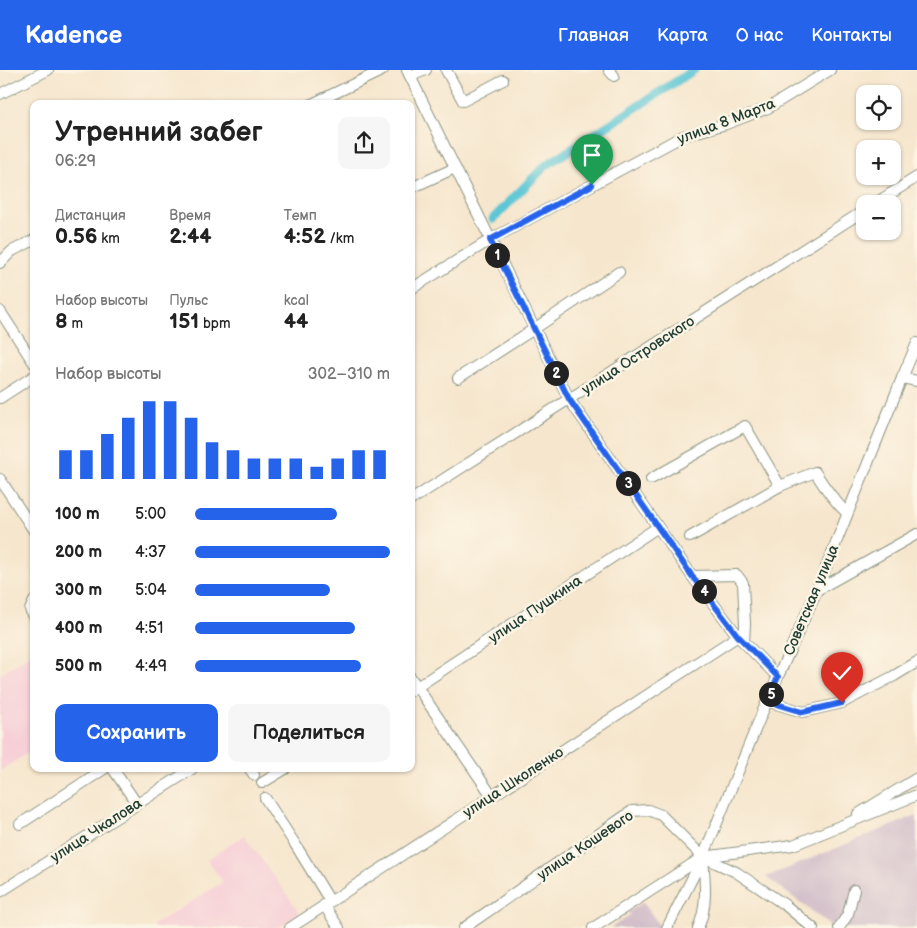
<!DOCTYPE html>
<html lang="ru">
<meta charset="utf-8">
<style>
:root{--surface:#fff;--page:#f6f6f6;--text:#222;--muted:#767676;--accent:#2563eb}
body{margin:0;font-family:"Balsamiq Sans",sans-serif;background:var(--page);color:var(--text);height:100vh;display:flex;flex-direction:column;font-size:19px;white-space:nowrap}
*{box-sizing:border-box;margin:0}
p{font-size:16px;color:var(--muted)}
.icon{flex:none;width:28px;height:28px;fill:none;stroke:currentColor;stroke-width:2;stroke-linecap:round;stroke-linejoin:round}
.map{position:relative;flex:1;overflow:hidden}
.drawer{position:absolute;left:30px;top:30px;width:385px;height:672px;display:flex;flex-direction:column;background:var(--surface);border-radius:10px;box-shadow:0 1px 4px #0004}
.drawer>*{flex:none}
.fabs{position:absolute;left:856px;top:15px;display:grid;gap:10px}
.fabs a{display:grid;place-items:center;width:45px;height:45px;border-radius:10px;background:var(--surface);box-shadow:0 1px 4px #0004;font-size:25px}
.pin{position:absolute;display:grid;place-items:center;width:42px;height:42px;color:#fff;margin:-51px -21px;border-radius:50% 50% 50% 0;rotate:-45deg;box-shadow:0 0 5px #0007}
.pin .icon{rotate:45deg}
.km{position:absolute;width:25px;height:25px;margin:-12px;border-radius:50%;background:#222;color:#fff;font-size:14px;line-height:25px;text-align:center}
.round{display:grid;place-items:center;flex:none;width:52px;height:52px;border-radius:10px;background:var(--page)}
.headline{display:flex;align-items:center;justify-content:space-between;height:85px;padding:0 25px}
h1{font-size:28px;font-weight:700;line-height:38px}
.metrics{display:grid;grid-template-columns:repeat(3,1fr);gap:8px;height:85px;padding:5px 25px}
.metrics div{display:grid;align-content:center}
.metrics b{font-size:21px;font-weight:700}
.metrics small{font-size:14px;font-weight:400}
.metrics p{font-size:14px}
.chart{height:140px;padding:10px 25px}
.chart p{display:flex;justify-content:space-between}
.chart svg{width:100%;height:90px;margin-top:5px;stroke:var(--accent);stroke-width:6}
.primary-button{display:flex;gap:10px;margin-top:auto;padding:10px 25px}
.primary-button a{flex:1;height:58px;border-radius:10px;background:var(--accent);color:#fff;font-size:20px;font-weight:700;line-height:58px;text-align:center}
.primary-button a+a{background:var(--page);color:var(--text)}
ul{padding:0 25px;list-style:none;font-size:16px}
li{display:grid;grid-template-columns:80px 60px 1fr;align-items:center;height:38px}
li i{height:12px;border-radius:6px;background:var(--accent)}
header{display:flex;align-items:center;gap:30px;box-sizing:border-box;height:70px;padding:0 25px;background:var(--accent);color:#fff}
header strong{font-size:24px}
nav{display:flex;gap:28px;margin-inline-start:auto;font-size:18px}
.map>svg:first-child{display:block}
.built{fill:#f6cfd7}
.industrial{fill:#d1bdc9}
.lines{fill:none;stroke-linecap:round;stroke-linejoin:round}
.canal{stroke:#5bc6d5;stroke-width:9}
.minor-casing{stroke:#8a9280;stroke-width:12}
.minor{stroke:#fff;stroke-width:10}
.route-casing{stroke:#fff;stroke-width:10}
.route{stroke:#2563eb;stroke-width:6}
.labels{text-anchor:middle;stroke-width:5;stroke-linejoin:round;paint-order:stroke}
.street-label{font-size:15px;fill:#1f3d34;stroke:#fcf5e5}
</style>
<header>
<strong>Kadence</strong>
<nav><a>Главная</a><a>Карта</a><a>О нас</a><a>Контакты</a></nav>
</header>
<div class="map">
<svg width="917" height="858" viewBox="0 0 917 858">
<rect width="100%" height="100%" fill="#fcf5e5"/>
<filter id="ink" filterUnits="userSpaceOnUse"><feTurbulence type="fractalNoise" baseFrequency=".02" numOctaves="2"/><feDisplacementMap in="SourceGraphic" scale="10" xChannelSelector="R" yChannelSelector="G"/><feConvolveMatrix kernelMatrix="1 2 1 2 8 2 1 2 1" color-interpolation-filters="sRGB"/></filter>
<filter id="wash" filterUnits="userSpaceOnUse"><feTurbulence type="fractalNoise" baseFrequency=".0096" numOctaves="4" result="noise"/><feDisplacementMap in="SourceGraphic" scale="20" xChannelSelector="R" yChannelSelector="G"/><feGaussianBlur stdDeviation="1.12" result="paint"/><feColorMatrix in="noise" values="0 0 0 0 0 0 0 0 0 0 0 0 0 0 0 0 0 1.4 0 .05"/><feComposite in="paint" operator="in"/></filter>
<g filter="url(#wash)">
<rect width="100%" height="100%" fill="#f6e6cd"/>
<g class="built">
<path d="M 34,582 L 34,679 L 0,701 L 0,604 Z"/>
<path d="M 244,765 L 300,843 L 278,858 L 156,858 L 154,855 L 223,812 L 207,790 Z"/>
</g>
<g class="industrial">
<path d="M 917,745 L 917,858 L 834,858 L 766,807 Z"/>
<path d="M 643,832 L 661,858 L 611,858 L 630,845 L 628,842 Z"/>
</g>
<g class="lines">
<path class="canal" d="M 493,149 L 545,96 L 694,0"/>
</g>
</g>
<g filter="url(#ink)">
<g class="lines">
<g class="minor-casing">
<g id="minor">
<path d="M 407,0 L 569,329 L 692,506 L 738,566 L 778,607"/>
<path d="M 446,0 L 463,31 L 503,10"/>
<path d="M 609,0 L 614,6"/>
<path d="M 410,6 L 426,0"/>
<path d="M 0,24 L 48,0"/>
<path d="M 312,34 L 383,0"/>
<path d="M 411,118 L 455,98"/>
<path d="M 874,134 L 917,107"/>
<path d="M 0,193 L 12,181 L 34,170"/>
<path d="M 411,219 L 490,170 L 683,66 L 726,54 L 768,38 L 830,0"/>
<path d="M 0,241 L 34,293"/>
<path d="M 458,308 L 534,259 L 619,202"/>
<path d="M 902,308 L 917,311"/>
<path d="M 0,328 L 34,306"/>
<path d="M 0,409 L 34,461"/>
<path d="M 651,409 L 745,356 L 780,416"/>
<path d="M 411,430 L 865,140"/>
<path d="M 690,467 L 780,416 L 815,402 C 825,418 834,431 847,443"/>
<path d="M 692,506 L 737,505 L 743,513 L 745,554 L 744,572"/>
<path d="M 817,520 L 917,464"/>
<path d="M 34,531 L 30,540 L 34,546"/>
<path d="M 411,608 L 492,726"/>
<path d="M 411,621 L 658,457"/>
<path d="M 767,631 L 803,642 L 842,633 L 894,606 L 917,592"/>
<path d="M 113,699 L 137,734"/>
<path d="M 250,699 L 254,705"/>
<path d="M 262,713 L 285,699"/>
<path d="M 265,728 L 295,774 L 330,831"/>
<path d="M 858,744 L 917,708"/>
<path d="M 20,754 L 104,699"/>
<path d="M 0,822 L 192,699"/>
<path d="M 324,835 L 339,858"/>
<path d="M 290,858 L 738,566"/>
<path d="M 464,858 L 632,741 L 648,740 L 661,745 L 703,787 L 736,802 L 785,835 L 813,858"/>
<path d="M 593,858 L 703,787 L 793,775 L 917,725"/>
<path d="M 667,858 L 703,787 L 767,631 L 817,520 L 902,308 L 917,273"/>
<path d="M 698,858 C 708,836 705,811 703,788"/>
<path d="M 839,858 L 848,844 L 854,820"/>
</g>
</g>
<use href="#minor" class="minor"/>
</g>
</g>
<g class="lines" filter="url(#ink)">
<g class="route-casing">
<path id="route" d="M 592,115 L 490,170 L 569,329 L 692,506 L 738,566 L 778,607 L 767,631 L 803,642 L 842,633"/>
</g>
<use href="#route" class="route"/>
</g>
<g class="labels">
<g class="street-label">
<text transform="translate(726 51) rotate(-21)" y="5">улица 8 Марта</text>
<text transform="translate(638 285) rotate(-33)" y="5">улица Островского</text>
<text transform="translate(811 530) rotate(-67)" y="5">Советская улица</text>
<text transform="translate(535 539) rotate(-34)" y="5">улица Пушкина</text>
<text transform="translate(513 712) rotate(-33)" y="5">улица Школенко</text>
<text transform="translate(96 760) rotate(-33)" y="5">улица Чкалова</text>
<text transform="translate(585 775) rotate(-34)" y="5">улица Кошевого</text>
</g>
</g>
</svg>
<div class="fabs">
<a><svg class="icon" aria-label="locate" viewBox="0 0 24 24"><circle cx="12" cy="12" r="6"/><path d="M12 2v4M12 18v4M2 12h4M18 12h4"/></svg></a>
<a>+</a>
<a>−</a>
</div>
<div class="pin" style="left:592px;top:115px;background:#1e9e55"><svg class="icon" aria-label="arrive" viewBox="0 0 24 24"><path d="M6 21V4h12l-3 4 3 4H6"/></svg></div>
<div class="pin" style="left:842px;top:633px;background:#d93025"><svg class="icon" aria-label="check" viewBox="0 0 24 24"><path d="M5 12l5 5 9-10"/></svg></div>
<b class="km" style="left:497px;top:185px">1</b>
<b class="km" style="left:556px;top:303px">2</b>
<b class="km" style="left:628px;top:413px">3</b>
<b class="km" style="left:704px;top:521px">4</b>
<b class="km" style="left:771px;top:624px">5</b>
<section class="drawer">
<div class="headline"><div><h1>Утренний забег</h1><p>06:29</p></div><a class="round"><svg class="icon" aria-label="share" viewBox="0 0 24 24"><path d="M12 15V3M7 8l5-5 5 5M5 13v7h14v-7"/></svg></a></div>
<div class="metrics">
<div><p>Дистанция</p><b>0.56<small> km</small></b></div>
<div><p>Время</p><b>2:44</b></div>
<div><p>Темп</p><b>4:52<small> /km</small></b></div>
</div>
<div class="metrics">
<div><p>Набор высоты</p><b>8<small> m</small></b></div>
<div><p>Пульс</p><b>151<small> bpm</small></b></div>
<div><p>kcal</p><b>44</b></div>
</div>
<div class="chart"><p><span>Набор высоты</span>302–310 m</p>
<svg viewBox="0 0 160 44" preserveAspectRatio="none"><path d="M5 44V30M15 44V30M25 44V22M35 44V14M45 44V6M55 44V6M65 44V14M75 44V26M85 44V30M95 44V34M105 44V34M115 44V34M125 44V38M135 44V34M145 44V30M155 44V30"/></svg>
</div>
<ul>
<li><b>100 m</b>5:00<i style="width:73%"></i></li>
<li><b>200 m</b>4:37<i style="width:100%"></i></li>
<li><b>300 m</b>5:04<i style="width:69%"></i></li>
<li><b>400 m</b>4:51<i style="width:82%"></i></li>
<li><b>500 m</b>4:49<i style="width:85%"></i></li>
</ul>
<div class="primary-button"><a>Сохранить</a><a>Поделиться</a></div>
</section>
</div>
